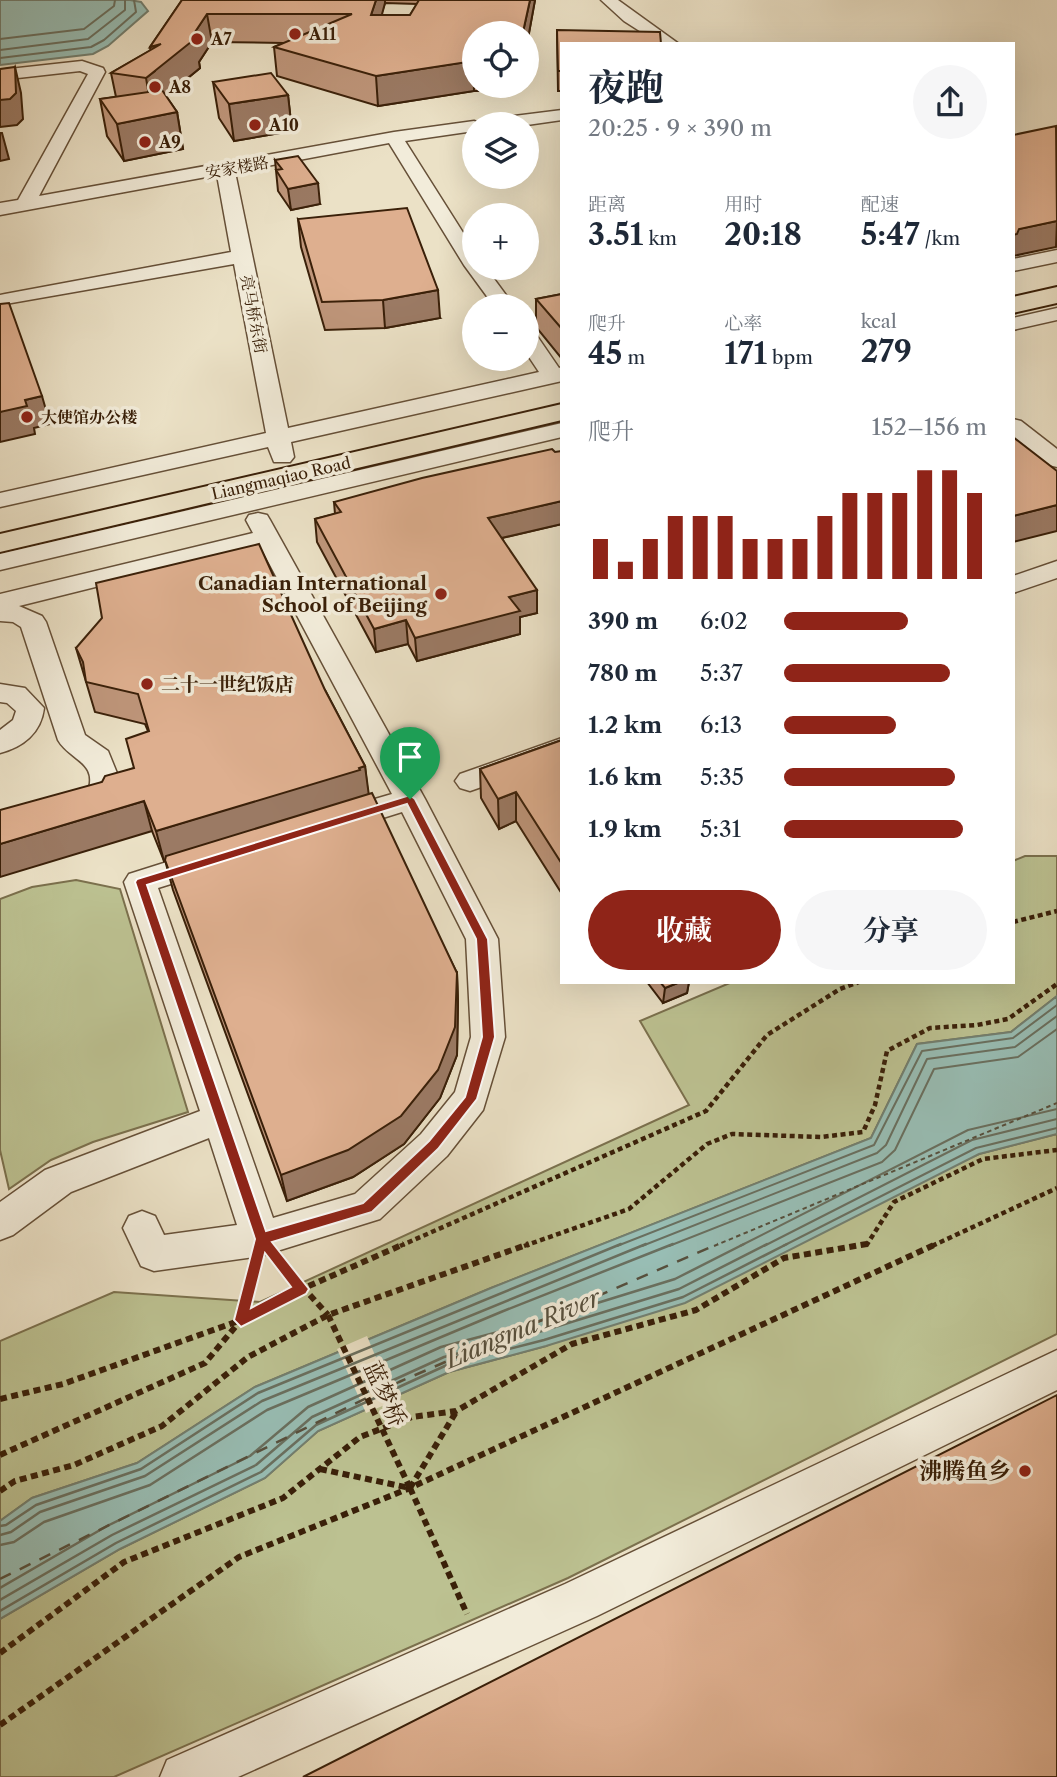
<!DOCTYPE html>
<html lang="zh">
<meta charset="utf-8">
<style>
:root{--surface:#fff;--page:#f6f6f7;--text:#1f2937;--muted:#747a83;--accent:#8f2418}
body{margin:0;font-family:"Libre Caslon Text","Noto Serif SC",serif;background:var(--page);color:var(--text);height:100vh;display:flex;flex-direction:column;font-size:26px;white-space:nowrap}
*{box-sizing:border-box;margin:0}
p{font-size:23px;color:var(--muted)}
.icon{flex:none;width:38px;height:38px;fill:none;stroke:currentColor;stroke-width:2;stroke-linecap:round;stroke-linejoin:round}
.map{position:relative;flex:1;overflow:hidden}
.drawer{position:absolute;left:560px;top:42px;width:455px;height:942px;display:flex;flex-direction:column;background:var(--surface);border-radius:0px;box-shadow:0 7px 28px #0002}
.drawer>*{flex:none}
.buttons{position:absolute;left:462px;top:21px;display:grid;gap:14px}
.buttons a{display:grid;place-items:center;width:77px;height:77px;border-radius:50%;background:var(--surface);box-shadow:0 7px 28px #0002;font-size:35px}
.pin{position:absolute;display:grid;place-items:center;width:60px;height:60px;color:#fff;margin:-72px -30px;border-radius:50% 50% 50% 0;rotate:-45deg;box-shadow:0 0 7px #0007}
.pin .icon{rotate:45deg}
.round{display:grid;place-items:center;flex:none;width:74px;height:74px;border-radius:37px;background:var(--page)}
.summary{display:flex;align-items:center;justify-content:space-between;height:119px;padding:0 28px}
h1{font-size:38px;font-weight:700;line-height:52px}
.metrics{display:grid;grid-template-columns:repeat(3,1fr);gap:10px;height:119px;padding:7px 28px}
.metrics div{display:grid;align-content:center}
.metrics b{font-size:30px;font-weight:700}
.metrics small{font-size:19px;font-weight:400}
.metrics p{font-size:19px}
.chart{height:196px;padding:14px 28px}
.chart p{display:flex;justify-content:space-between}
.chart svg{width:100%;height:126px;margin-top:7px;stroke:var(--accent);stroke-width:6}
.action{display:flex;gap:14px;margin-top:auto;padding:14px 28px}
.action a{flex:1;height:80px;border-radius:42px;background:var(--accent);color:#fff;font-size:28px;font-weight:700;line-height:80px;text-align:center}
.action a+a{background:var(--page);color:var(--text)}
ul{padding:0 28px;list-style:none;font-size:23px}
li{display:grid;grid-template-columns:112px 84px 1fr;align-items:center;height:52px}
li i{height:18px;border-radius:9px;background:var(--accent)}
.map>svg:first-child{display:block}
.green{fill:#bcc191;stroke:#7b704d;stroke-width:2}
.water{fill:#98beb5;stroke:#727f70;stroke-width:2}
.pier{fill:#ebe1c6}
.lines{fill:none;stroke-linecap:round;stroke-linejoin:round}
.shore-far1{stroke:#696f5f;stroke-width:2}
.shore{stroke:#696f5f;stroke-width:2.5}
.ferry-far1{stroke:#564f3d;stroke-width:2;stroke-dasharray:4.5 3.5;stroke-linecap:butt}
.ferry{stroke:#564f3d;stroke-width:2.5;stroke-dasharray:12 10;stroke-linecap:butt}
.minor-casing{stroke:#665038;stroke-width:3}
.major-casing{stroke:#3a2009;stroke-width:4}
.path-far1{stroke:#3a2009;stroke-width:4.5;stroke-dasharray:5 3.5;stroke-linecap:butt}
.path{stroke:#3a2009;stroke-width:6;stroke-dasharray:7 4.5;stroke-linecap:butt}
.minor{fill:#f2ecda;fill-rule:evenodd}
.major{fill:#ebe1c6;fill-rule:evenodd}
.path-bridge{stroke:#3a2009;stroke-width:6;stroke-dasharray:7 4.5;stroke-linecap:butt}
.wall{fill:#bf967b;stroke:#3a2009;stroke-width:2;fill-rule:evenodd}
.shaded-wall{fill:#9b7a64;stroke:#3a2009;stroke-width:2}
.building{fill:#deaf8f;stroke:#3a2009;stroke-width:2}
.route{fill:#8f2418;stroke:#fff;stroke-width:2;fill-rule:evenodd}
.poi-dot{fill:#8f2418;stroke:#f2ecda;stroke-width:2.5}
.labels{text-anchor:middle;stroke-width:7;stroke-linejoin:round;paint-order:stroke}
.far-poi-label{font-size:16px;font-weight:bold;fill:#3a2009;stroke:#f2ecda;text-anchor:start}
.far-street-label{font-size:16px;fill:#3a2009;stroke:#f2ecda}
.poi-label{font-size:19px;font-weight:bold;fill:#3a2009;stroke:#f2ecda;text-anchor:end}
.near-street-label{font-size:23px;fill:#3a2009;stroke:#f2ecda}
.near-poi-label{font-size:23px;font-weight:bold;fill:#3a2009;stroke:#f2ecda;text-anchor:end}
.near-water-label{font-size:24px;font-style:italic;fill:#564f3d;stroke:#f2ecda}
</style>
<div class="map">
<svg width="1057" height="1777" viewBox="0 0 1057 1777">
<rect width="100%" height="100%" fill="#ebe1c6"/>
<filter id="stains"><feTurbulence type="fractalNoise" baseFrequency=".00286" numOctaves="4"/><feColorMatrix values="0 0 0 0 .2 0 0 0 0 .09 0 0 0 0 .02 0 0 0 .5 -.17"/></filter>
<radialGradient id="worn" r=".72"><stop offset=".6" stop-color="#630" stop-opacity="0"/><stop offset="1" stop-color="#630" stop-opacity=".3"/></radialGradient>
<g class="green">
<path d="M 1025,856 L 1057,856 L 1057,996 L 1011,1032 L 917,1044 L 871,1138 L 491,1288 L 255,1387 L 137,1463 L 32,1498 L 0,1521 L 0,1341 L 114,1292 L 260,1302 L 689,1105 L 640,1021 L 732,982 L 1013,982 L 1013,861 Z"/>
<path d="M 76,880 L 120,889 L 188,1112 L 93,1142 L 51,1160 L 9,1189 L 0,1150 L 0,899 L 32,887 Z"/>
<path d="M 1057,1134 L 1057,1334 L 568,1578 L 114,1777 L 0,1777 L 0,1619 L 120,1549 L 265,1478 L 318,1431 L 449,1372 L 546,1346 L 979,1154 Z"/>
</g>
<g class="water">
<path d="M 0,0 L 130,0 L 141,2 L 148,11 L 108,46 L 93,54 L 0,65 Z"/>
<path d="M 1057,996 L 1057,1134 L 979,1154 L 685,1303 L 546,1346 L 449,1372 L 318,1431 L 265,1478 L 120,1549 L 0,1619 L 0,1521 L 32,1498 L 137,1463 L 255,1387 L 491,1288 L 871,1138 L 917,1044 L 1011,1032 Z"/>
</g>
<path class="pier" d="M 367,1336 L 394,1401 L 366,1413 L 337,1349 Z"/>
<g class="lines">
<g class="shore-far1">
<path d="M 0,39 L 84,29 L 114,6 L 115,0"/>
<path d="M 0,50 L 88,39 L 125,10 L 125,0"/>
<path d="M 0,58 L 91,47 L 104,40 L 136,12 L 134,0"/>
<path d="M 617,1246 L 874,1145 L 922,1051 L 1013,1038 L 1057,1005"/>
<path d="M 642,1246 L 877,1153 L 886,1145 L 927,1059 L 1015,1047 L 1057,1016"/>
<path d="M 669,1246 L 882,1162 L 895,1150 L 934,1069 L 1018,1057 L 1057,1029"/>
<path d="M 740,1246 L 968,1130 L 1057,1109"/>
<path d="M 764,1246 L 972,1140 L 1057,1119"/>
<path d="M 783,1246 L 976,1148 L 1057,1128"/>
</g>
<g class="shore">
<path d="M 0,1526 L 6,1525 L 36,1505 L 141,1469 L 258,1393 L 621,1244"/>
<path d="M 0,1535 L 11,1532 L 40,1512 L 145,1476 L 262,1401 L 646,1244"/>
<path d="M 0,1545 L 14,1542 L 44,1522 L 150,1485 L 267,1410 L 501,1312 L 673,1244"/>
<path d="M 0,1588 L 107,1526 L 250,1456 L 308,1407 L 441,1347 L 539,1321 L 675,1279 L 744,1244"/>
<path d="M 0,1600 L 112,1535 L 256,1465 L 312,1417 L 444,1357 L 542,1331 L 679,1289 L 767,1244"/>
<path d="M 0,1611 L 116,1543 L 261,1472 L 316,1425 L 447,1365 L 544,1340 L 683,1297 L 787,1244"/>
</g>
<path class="ferry-far1" d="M 714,1246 L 1057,1103"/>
<path class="ferry" d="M 0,1579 L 399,1382 L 718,1244"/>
<g class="minor-casing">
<g id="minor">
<path d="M 601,0 L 618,0 L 679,44 L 660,44 L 624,21 Z"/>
<path d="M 82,61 L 103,68 L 105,72 L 39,196 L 394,132 L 474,121 L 481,124 L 490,119 L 562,110 L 562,120 L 527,125 L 474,124 L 474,131 L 405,141 L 474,250 L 474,268 L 486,268 L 514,306 L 494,306 L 464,265 L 389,143 L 235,172 L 288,428 L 539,372 L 527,354 L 527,332 L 535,333 L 559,368 L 562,367 L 562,381 L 291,442 L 294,457 L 290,462 L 274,462 L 268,447 L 0,507 L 0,493 L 266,433 L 234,264 L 0,305 L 0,295 L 5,294 L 231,252 L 217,175 L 0,215 L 0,203 L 18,200 L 88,74 L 80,71 L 0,80 L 0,70 Z"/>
<path d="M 1057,250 L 1057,262 L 1013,271 L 1013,259 Z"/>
<path d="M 1057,308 L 1057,320 L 1013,330 L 1013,318 Z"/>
<path d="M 1013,419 L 1021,421 L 1057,449 L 1057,467 L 1049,465 L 1013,437 Z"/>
<path d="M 562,423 L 562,437 L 0,570 L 0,554 Z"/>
<path d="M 258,513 L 267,515 L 270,520 L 425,799 L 498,939 L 505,1037 L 483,1110 L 447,1156 L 380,1219 L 261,1256 L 154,1271 L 141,1266 L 123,1228 L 129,1216 L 142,1211 L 155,1216 L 164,1235 L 237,1225 L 209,1138 L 71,1192 L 13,1235 L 0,1240 L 0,1202 L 45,1170 L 200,1111 L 124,882 L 129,874 L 208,849 L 219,853 L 223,861 L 219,869 L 158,888 L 273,1218 L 355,1194 L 421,1134 L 455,1092 L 471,1037 L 466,939 L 402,812 L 338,832 L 327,829 L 323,821 L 327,813 L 392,794 L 260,546 L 19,606 L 42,616 L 46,622 L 85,735 L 108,751 L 121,783 L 110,809 L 0,840 L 0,818 L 87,794 C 100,762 70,761 58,740 L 21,627 L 13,622 L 0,621 L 0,594 L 253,533 L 246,520 L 249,515 Z"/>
<path d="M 1057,561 L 1057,578 L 1013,593 L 1013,576 Z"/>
<path d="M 0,684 L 25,688 L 44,708 C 41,733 23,747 0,753 L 0,730 L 13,720 L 16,711 L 7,703 L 0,702 Z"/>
<path d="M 562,738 L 562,759 L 470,791 L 460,788 L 455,781 L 460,774 Z"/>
<path d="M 1057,1350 L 1057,1390 L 597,1616 L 238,1777 L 160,1777 L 167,1760 L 565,1584 Z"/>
</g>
</g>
<g class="major-casing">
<g id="major">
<path d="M 1057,287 L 1057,303 L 1013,313 L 1013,297 Z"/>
<path d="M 562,404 L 562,420 L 0,552 L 0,534 Z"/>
</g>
</g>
<g class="path-far1">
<path d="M 1013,922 L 1057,911"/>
<path d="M 400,1246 L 706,1111 L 767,1035 L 840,989 L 859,982"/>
<path d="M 524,1246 L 629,1209 L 707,1144 L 732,1134 L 821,1137 L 863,1132 L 875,1105 L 887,1051 L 930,1028 L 977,1025 L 1008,1019 L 1057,984"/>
<path d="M 866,1246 L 894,1202 L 983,1159 L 1057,1150"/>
<path d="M 932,1246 L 1057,1188"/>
</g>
<g class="path">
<path d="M 279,1261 L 328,1315"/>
<path d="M 0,1399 L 63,1384 L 241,1320 L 254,1267"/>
<path d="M 0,1455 L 205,1363 L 241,1320 L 302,1289 L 404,1244"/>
<path d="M 320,1469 L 410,1488 L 456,1412"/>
<path d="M 410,1488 L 467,1614"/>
<path d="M 0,1491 L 15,1481 L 74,1465 L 162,1426 L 248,1357 L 328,1315 L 529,1244"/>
<path d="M 0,1653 L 124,1562 L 283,1498 L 360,1437 L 412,1417 L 456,1411 L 572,1344 L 696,1310 L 784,1258 L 867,1244"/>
<path d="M 0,1725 L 239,1557 L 410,1488 L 936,1244"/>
</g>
<use href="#minor" class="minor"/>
<use href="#major" class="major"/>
<path class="path-bridge" d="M 328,1315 L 410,1488"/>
</g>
<g class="wall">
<path d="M 182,0 L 535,0 L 527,44 L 527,33 L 474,33 L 474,86 L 508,86 L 507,91 L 474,91 L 378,106 L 277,76 L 274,47 L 284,43 L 212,42 L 199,62 L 200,68 L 166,96 L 177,112 L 183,149 L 124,161 L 107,136 L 100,99 L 116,97 L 111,73 L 151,50 L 150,47 ZM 385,3 L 417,4 L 410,15 L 381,15 Z"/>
<path d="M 557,30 L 562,44 L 562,91 L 558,91 Z"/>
<path d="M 213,82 L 288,95 L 292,131 L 234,141 L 219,118 Z"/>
<path d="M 275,160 L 320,204 L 291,210 L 278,191 Z"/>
<path d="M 298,219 L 440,318 L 385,328 L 325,330 L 301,247 Z"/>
<path d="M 562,294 L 562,359 L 536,327 L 536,299 Z"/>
<path d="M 334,502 L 562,524 L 502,538 L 537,613 L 520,617 L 520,634 L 417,661 L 408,644 L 376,652 L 317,542 L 315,519 L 335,514 Z"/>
<path d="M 76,648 L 325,690 L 365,766 L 368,794 L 457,973 L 458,1002 L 457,1055 L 440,1098 L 404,1144 L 353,1177 L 287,1201 L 173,890 L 165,860 L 164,861 L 152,831 L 102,782 L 134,768 L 148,731 L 145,724 L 95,712 Z"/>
<path d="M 562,740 L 562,894 L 516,821 L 499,829 L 481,798 L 480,769 Z"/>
<path d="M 647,982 L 689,982 L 687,993 L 663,1003 Z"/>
</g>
<g class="shaded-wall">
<path d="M 376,0 L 385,0 L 385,3 L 374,44 L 371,15 Z"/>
<path d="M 530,0 L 535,0 L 527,44 L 527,33 L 523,32 Z"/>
<path d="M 207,14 L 212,42 L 199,62 L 200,68 L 151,108 L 146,78 L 155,71 L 150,47 L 193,35 Z"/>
<path d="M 473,61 L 474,91 L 378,106 L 376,76 Z"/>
<path d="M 15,67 L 21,93 L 23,119 L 17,125 L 0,127 L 0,100 Z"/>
<path d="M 288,95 L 292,131 L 234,141 L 229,104 Z"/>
<path d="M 177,112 L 183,149 L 124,161 L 117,124 Z"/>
<path d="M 0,133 L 2,133 L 9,159 L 0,161 Z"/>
<path d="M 318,183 L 320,204 L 291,210 L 288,189 Z"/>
<path d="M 1057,221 L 1056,247 L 1013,256 L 1013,235 L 1019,229 Z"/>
<path d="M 438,290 L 440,318 L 385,328 L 383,300 Z"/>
<path d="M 42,396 L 50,424 L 34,428 L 35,434 L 0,442 L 0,412 L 25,400 Z"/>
<path d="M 562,501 L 562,524 L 488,541 L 488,518 Z"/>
<path d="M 1057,505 L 1057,531 L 1013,542 L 1013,516 Z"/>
<path d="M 537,590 L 537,613 L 520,617 L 520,634 L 417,661 L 415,638 L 509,597 Z"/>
<path d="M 406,620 L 408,644 L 376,652 L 374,629 Z"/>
<path d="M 365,766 L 369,796 L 364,800 L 164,861 L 156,831 Z"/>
<path d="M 516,792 L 516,821 L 499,829 L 498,799 Z"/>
<path d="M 144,801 L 152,831 L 0,877 L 0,844 Z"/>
<path d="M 457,973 L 458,1002 L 457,1055 L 440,1098 L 404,1144 L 353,1177 L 287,1201 L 281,1175 Z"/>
<path d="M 680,982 L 689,982 L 687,993 L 663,1003 L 665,988 Z"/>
</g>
<g class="building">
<path d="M 182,0 L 376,0 L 371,15 L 410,15 L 419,0 L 530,0 L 523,32 L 474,33 L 474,61 L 376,76 L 274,47 L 352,14 L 207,14 L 193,35 L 196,38 L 146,78 L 111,73 L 161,44 L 150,47 Z"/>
<path d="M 557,30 L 660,32 L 661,44 L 562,44 L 562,71 L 558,71 Z"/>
<path d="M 15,67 L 16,93 L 10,99 L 0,100 L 0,69 Z"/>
<path d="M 271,73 L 288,95 L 229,104 L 213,82 Z"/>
<path d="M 162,90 L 177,112 L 117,124 L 100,99 Z"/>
<path d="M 1056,126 L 1057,221 L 1019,229 L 1017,234 L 1013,235 L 1013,135 Z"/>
<path d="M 298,156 L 318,183 L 288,189 L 276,170 L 282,169 L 275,160 Z"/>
<path d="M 407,208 L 438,290 L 383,300 L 322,302 L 298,219 Z"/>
<path d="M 562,294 L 562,329 L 536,299 Z"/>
<path d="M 9,303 L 42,396 L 25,400 L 27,406 L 0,412 L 0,304 Z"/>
<path d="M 1013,437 L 1057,471 L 1057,505 L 1013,516 Z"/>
<path d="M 552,449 L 555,452 L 562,451 L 562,501 L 488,518 L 537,590 L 509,597 L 520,611 L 415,638 L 406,620 L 374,629 L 315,519 L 341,512 L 334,502 L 422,478 Z"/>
<path d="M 259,544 L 325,690 L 365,766 L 359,768 L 360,770 L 156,831 L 144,801 L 0,844 L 0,810 L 102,782 L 105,776 L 134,768 L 126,739 L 149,731 L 138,694 L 86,682 L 83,662 L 76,648 L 102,618 L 96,583 Z"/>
<path d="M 562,740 L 562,864 L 516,792 L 498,799 L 480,769 Z"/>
<path d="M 372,793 L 457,973 L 455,1027 L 438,1070 L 401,1116 L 348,1150 L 281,1175 L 165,860 L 166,856 Z"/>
<path d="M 660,982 L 680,982 L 665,988 Z"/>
<path d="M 1057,1395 L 1057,1777 L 303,1777 Z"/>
</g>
<path class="route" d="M 410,795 L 415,799 L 488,939 L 495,1037 L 477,1099 L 438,1149 L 372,1212 L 272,1242 L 309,1289 L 306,1294 L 241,1327 L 234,1320 L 255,1239 L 135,882 L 137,879 ZM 407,804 L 476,939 L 482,1037 L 465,1097 L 429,1141 L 363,1203 L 266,1231 L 147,885 ZM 265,1253 L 291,1287 L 251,1308 Z"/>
<g class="poi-dot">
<circle cx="295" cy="34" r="7"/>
<circle cx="197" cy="39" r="7"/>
<circle cx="155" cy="87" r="7"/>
<circle cx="255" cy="125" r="7"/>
<circle cx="145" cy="142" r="7"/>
<circle cx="27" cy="417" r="7"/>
<circle cx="441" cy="594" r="7"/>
<circle cx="147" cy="684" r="7"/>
<circle cx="1025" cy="1471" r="7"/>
</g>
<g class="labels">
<g class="far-poi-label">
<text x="309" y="40">A11</text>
<text x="211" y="45">A7</text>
<text x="169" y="93">A8</text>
<text x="269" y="131">A10</text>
<text x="159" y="148">A9</text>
<text x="41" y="423">大使馆办公楼</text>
</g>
<g class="far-street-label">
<text transform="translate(237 167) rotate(-10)" y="6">安家楼路</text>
<text transform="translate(254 314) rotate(79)" y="6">亮马桥东街</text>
<text transform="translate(281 478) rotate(-13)" y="6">Liangmaqiao Road</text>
</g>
<g class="poi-label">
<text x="427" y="590">Canadian International<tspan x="427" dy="22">School of Beijing</tspan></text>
<text x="161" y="691" text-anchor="start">二十一世纪饭店</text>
</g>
<g class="near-street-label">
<text transform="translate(385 1394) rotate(65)" y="8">蓝梦桥</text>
</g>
<g class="near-poi-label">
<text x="1011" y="1479">沸腾鱼乡</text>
</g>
<g class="near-water-label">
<text transform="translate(523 1329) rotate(-23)" y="8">Liangma River</text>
</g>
</g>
<rect width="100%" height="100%" filter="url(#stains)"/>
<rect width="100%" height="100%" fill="url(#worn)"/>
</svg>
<div class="buttons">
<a><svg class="icon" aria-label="locate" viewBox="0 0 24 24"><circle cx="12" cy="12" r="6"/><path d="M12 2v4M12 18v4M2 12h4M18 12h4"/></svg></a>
<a><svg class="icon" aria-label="layers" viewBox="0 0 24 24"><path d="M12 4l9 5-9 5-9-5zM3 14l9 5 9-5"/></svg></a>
<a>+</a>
<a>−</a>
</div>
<div class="pin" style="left:410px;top:799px;background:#1e9e55"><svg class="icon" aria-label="arrive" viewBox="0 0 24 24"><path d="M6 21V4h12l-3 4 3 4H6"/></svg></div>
<section class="drawer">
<div class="summary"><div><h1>夜跑</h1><p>20:25 · 9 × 390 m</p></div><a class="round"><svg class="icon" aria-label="share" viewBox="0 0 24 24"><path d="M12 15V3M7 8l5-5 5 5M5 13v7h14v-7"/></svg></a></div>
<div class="metrics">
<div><p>距离</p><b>3.51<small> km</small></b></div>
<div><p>用时</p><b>20:18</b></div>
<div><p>配速</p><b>5:47<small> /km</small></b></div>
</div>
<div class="metrics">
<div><p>爬升</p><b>45<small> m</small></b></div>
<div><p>心率</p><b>171<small> bpm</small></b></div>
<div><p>kcal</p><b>279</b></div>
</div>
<div class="chart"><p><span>爬升</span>152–156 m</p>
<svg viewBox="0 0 160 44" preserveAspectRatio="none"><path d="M5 44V30M15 44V38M25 44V30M35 44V22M45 44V22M55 44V22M65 44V30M75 44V30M85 44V30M95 44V22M105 44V14M115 44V14M125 44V14M135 44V6M145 44V6M155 44V14"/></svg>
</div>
<ul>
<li><b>390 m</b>6:02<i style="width:61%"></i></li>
<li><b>780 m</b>5:37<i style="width:82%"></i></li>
<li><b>1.2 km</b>6:13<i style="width:55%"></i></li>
<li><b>1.6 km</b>5:35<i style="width:84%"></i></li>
<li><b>1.9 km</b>5:31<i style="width:88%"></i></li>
</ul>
<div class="action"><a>收藏</a><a>分享</a></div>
</section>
</div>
